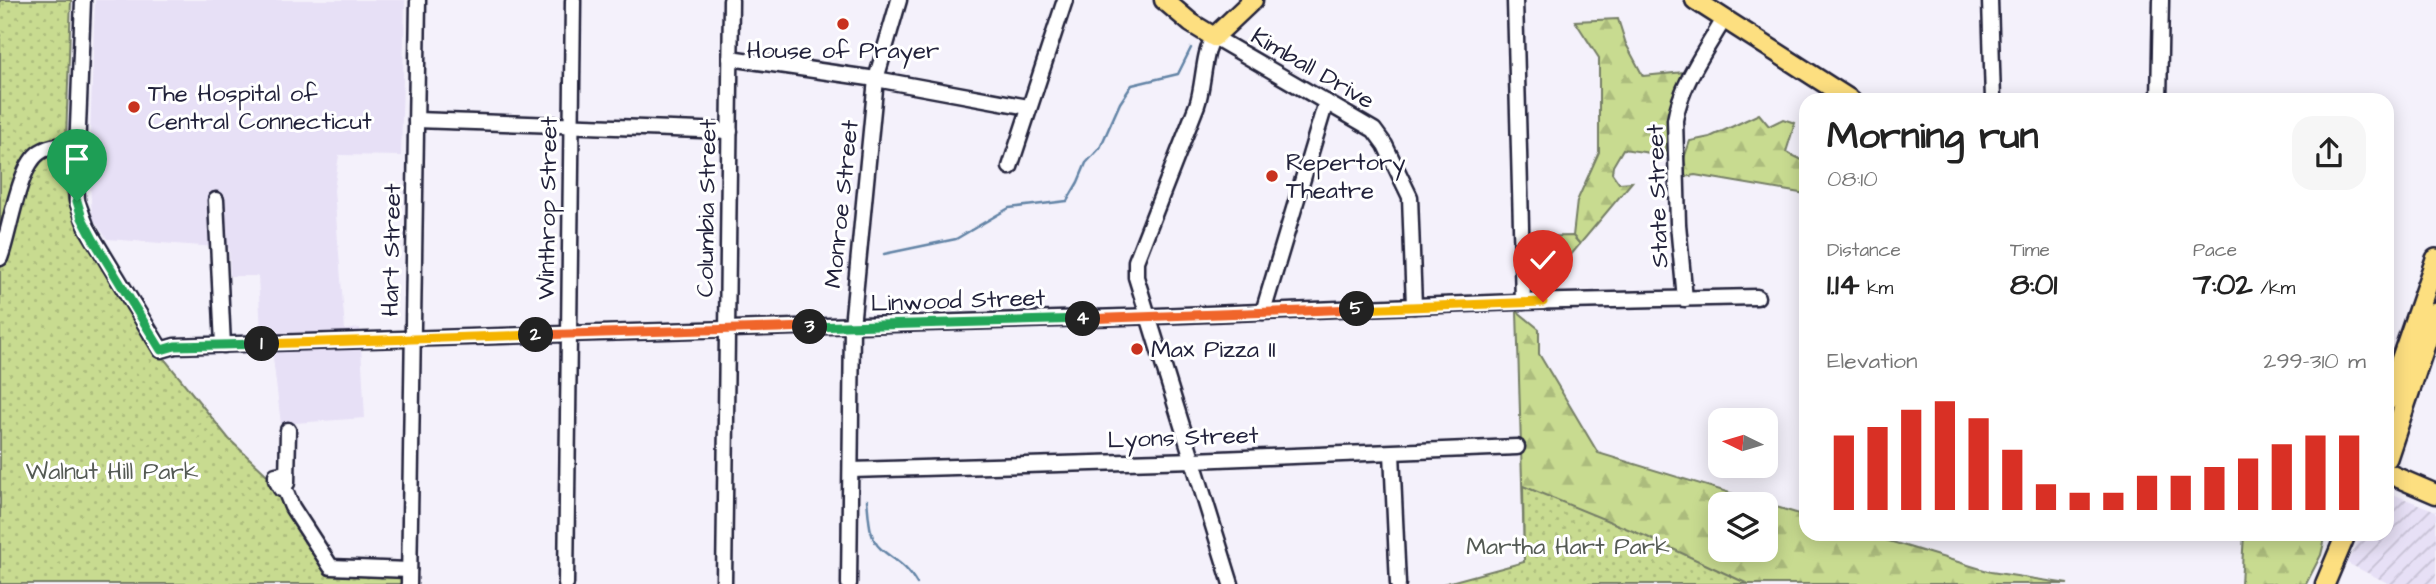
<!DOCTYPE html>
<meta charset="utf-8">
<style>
:root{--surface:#fff;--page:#f6f6f6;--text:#222;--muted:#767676;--accent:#d93025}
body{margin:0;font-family:"Architects Daughter",sans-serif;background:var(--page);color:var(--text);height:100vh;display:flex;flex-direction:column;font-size:26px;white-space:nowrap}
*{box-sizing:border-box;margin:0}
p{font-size:23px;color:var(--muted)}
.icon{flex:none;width:38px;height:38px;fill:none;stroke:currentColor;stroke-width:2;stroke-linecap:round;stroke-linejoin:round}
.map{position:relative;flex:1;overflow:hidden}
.panel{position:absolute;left:1799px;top:93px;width:595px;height:448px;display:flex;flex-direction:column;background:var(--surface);border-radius:21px;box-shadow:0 4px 18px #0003}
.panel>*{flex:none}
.needle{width:46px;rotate:275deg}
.tools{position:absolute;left:1708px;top:408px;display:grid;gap:14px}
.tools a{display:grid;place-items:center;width:70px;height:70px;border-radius:14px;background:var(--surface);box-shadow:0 4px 18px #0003;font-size:35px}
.pin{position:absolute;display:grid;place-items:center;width:60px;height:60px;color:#fff;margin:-72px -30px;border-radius:50% 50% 50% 0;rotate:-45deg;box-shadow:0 0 7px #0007}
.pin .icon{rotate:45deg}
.km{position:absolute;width:35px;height:35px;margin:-18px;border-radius:50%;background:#222;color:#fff;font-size:19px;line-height:35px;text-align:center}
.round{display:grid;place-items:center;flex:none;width:74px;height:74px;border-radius:21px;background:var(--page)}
.head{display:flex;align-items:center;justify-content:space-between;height:119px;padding:0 28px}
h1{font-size:38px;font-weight:700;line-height:52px}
.stats{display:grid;grid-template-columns:repeat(3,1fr);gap:10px;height:119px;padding:7px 28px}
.stats div{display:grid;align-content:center}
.stats b{font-size:30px;font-weight:700}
.stats small{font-size:19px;font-weight:400}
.stats p{font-size:19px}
.chart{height:196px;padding:14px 28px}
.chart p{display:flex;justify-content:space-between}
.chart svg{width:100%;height:126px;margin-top:7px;stroke:var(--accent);stroke-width:6}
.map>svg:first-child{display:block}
.built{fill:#e7e0f6}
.industrial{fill:url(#industrial-furrows)}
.grass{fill:#c8db90;stroke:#757e66;stroke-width:2}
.forest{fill:url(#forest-firs);stroke:#757e66;stroke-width:2;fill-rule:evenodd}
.park{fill:url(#park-dots);stroke:#757e66;stroke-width:2}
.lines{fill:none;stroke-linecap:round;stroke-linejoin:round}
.stream{stroke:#6384a6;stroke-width:2.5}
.minor-casing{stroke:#22223b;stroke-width:19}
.major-casing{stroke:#22223b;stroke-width:23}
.highway-casing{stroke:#22223b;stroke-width:24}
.minor{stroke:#fff;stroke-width:14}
.major{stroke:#fddf80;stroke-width:18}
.highway{stroke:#fddf80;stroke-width:19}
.split-1-casing{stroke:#fff;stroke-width:14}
.split-2-casing{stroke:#fff;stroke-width:14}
.split-3-casing{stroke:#fff;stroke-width:14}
.split-4-casing{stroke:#fff;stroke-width:14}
.split-5-casing{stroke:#fff;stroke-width:14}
.split-6-casing{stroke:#fff;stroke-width:14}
.split-1{stroke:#22a559;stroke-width:9}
.split-2{stroke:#f5b400;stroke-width:9}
.split-3{stroke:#f0652b;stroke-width:9}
.split-4{stroke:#22a559;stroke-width:9}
.split-5{stroke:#f0652b;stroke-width:9}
.split-6{stroke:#f5b400;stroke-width:9}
.poi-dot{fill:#c8321e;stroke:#fff;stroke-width:2.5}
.labels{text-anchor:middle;stroke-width:6;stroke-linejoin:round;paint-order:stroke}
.poi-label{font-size:24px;fill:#22223b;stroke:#fff;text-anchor:start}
.street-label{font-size:24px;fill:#22223b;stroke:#fff}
.park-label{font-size:24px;fill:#545a54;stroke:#fff}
</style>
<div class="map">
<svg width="2436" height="584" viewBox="0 0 2436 584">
<defs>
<pattern id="industrial-furrows" width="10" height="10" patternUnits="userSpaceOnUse" patternTransform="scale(1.75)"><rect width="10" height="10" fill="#e7e0f6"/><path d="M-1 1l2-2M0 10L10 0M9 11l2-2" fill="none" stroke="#c6c0d4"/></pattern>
<pattern id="forest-firs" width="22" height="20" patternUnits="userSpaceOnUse" patternTransform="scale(1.75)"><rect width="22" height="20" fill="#c8db90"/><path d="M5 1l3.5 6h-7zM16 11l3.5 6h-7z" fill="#acbc7d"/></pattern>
<pattern id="park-dots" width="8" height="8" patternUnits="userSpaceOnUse" patternTransform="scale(1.75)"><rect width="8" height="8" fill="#c8db90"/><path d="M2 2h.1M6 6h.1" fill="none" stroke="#acbc7d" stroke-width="1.8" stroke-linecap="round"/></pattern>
</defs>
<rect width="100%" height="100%" fill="#f4f1fb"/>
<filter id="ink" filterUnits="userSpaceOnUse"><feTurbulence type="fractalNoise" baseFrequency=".0143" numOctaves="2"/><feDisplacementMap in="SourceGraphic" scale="14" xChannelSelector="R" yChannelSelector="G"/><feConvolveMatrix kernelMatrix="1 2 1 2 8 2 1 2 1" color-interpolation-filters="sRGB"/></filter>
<g filter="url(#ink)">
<path class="built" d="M 95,0 L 405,0 L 401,156 L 339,155 L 334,190 L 345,330 L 360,328 L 365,418 L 281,424 L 273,358 L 261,332 L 258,276 L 230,276 L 229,248 L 107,239 L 92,217 L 89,164 Z"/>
<path class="industrial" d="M 2389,494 L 2395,495 L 2436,511 L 2436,584 L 2390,584 L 2347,563 L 2362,534 L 2387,534 Z"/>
<path class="grass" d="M 1573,236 L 1580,244 L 1540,292 L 1540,298 L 1528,295 L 1526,237 Z"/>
<g class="forest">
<path d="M 1618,19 L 1626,44 L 1643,76 L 1685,72 L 1668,112 L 1671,156 L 1623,149 L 1613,166 L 1612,173 L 1619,183 L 1632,182 L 1580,244 L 1573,236 L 1577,201 L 1599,152 L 1599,58 L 1575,21 Z"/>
<path d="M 1759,114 L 1769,126 L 1783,119 L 1795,123 L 1786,152 L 1806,162 L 1806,194 L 1695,175 L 1684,177 L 1683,161 L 1690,141 L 1710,137 Z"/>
<path d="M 1517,311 L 1539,329 L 1539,354 L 1598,453 L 1806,516 L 1806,534 L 1866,534 L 1991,572 L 2068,584 L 1525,584 ZM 1720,504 L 1766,504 L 1766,550 L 1720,550 Z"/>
<path d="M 2244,534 L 2326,534 L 2321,555 L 2306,584 L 2241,584 Z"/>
</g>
<g class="park">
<path d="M 0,0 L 71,0 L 65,167 L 68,199 L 76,224 L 141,330 L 229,439 L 267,475 L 326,568 L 404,575 L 404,584 L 0,584 Z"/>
<path d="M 1523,486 L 1645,536 L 1748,584 L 1443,584 L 1524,562 Z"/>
</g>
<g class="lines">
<g class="stream">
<path d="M 884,254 L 956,239 L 1009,208 L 1067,201 L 1078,182 L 1086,163 L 1100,148 L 1120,103 L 1132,85 L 1178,74 L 1191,48"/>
<path d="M 867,500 C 869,515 868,538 881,549 C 896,562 906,564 917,584"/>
</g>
<g class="minor-casing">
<g id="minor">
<path d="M 83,0 L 76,178 L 77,201 L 87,228 L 161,350 L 175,346 L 1157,316 L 1517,302 L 1757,297"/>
<path d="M 1515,0 L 1523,302"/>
<path d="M 1990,0 L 1993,100"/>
<path d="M 730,58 L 876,79 L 1028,107"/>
<path d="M 2159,100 L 2161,0"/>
<path d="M 416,120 L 730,131"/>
<path d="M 1010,167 L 1065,0"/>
<path d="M 216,200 L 223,345"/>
<path d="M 0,258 C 10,232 18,166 40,152 C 51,145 64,145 77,145"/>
<path d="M 1685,299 L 1678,224 L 1675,120 C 1681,84 1706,50 1724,19"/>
<path d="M 1263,312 L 1326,102"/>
<path d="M 1392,453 L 1398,584"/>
<path d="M 851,470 L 1194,460 L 1517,447"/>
<path d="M 287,473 L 276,475 L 276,480 L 281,489 L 285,490 L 292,507 L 331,567 L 409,570"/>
<path d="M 287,483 L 288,430"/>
<path d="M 409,584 L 418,0"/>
<path d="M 566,584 L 573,0"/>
<path d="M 724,584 L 731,0"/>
<path d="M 849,584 L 852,326 L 876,79 L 899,0"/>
<path d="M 1231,584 L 1136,277 L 1136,261 L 1197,105 C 1204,86 1203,51 1214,37 L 1374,130 L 1385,145 L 1410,197 L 1414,306"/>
</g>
</g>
<g class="major-casing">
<g id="major">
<path d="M 1164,0 L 1191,23 L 1214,37 L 1253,0"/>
<path d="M 1695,0 L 1851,100"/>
<path d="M 2387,473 L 2436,494"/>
<path d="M 2325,584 L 2346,534"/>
</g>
</g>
<g class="highway-casing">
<g id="highway">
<path d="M 2387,401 L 2436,259"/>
<path d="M 2387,458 L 2436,312"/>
</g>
</g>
<use href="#minor" class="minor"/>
<use href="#major" class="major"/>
<use href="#highway" class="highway"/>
</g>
</g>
<g class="lines" filter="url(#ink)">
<g class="split-1-casing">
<path id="split-1" d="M 77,201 L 82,218 L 93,239 L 161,350 L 175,346 L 262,344"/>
</g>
<g class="split-2-casing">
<path id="split-2" d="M 262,344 L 536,335"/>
</g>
<g class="split-3-casing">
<path id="split-3" d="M 536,335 L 810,327"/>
</g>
<g class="split-4-casing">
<path id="split-4" d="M 810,327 L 1083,319"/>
</g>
<g class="split-5-casing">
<path id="split-5" d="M 1083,319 L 1357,309"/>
</g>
<g class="split-6-casing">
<path id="split-6" d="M 1357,309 L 1543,302"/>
</g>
<use href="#split-1" class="split-1"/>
<use href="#split-2" class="split-2"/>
<use href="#split-3" class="split-3"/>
<use href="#split-4" class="split-4"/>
<use href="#split-5" class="split-5"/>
<use href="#split-6" class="split-6"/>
</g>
<g class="poi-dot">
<circle cx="843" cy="24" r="7"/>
<circle cx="134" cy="107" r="7"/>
<circle cx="1272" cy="176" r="7"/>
<circle cx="1137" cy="349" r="7"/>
</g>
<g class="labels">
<g class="poi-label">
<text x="843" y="58" text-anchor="middle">House of Prayer</text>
<text x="148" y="101">The Hospital of<tspan x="148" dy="28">Central Connecticut</tspan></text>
<text x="1286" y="170">Repertory<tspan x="1286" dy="28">Theatre</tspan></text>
<text x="1151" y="357">Max Pizza II</text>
</g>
<g class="street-label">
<text transform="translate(1313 68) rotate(30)" y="8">Kimball Drive</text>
<text transform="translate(1657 196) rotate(-92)" y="8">State Street</text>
<text transform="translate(841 204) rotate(-84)" y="8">Monroe Street</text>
<text transform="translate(547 208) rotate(-89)" y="8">Winthrop Street</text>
<text transform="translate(706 208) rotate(-89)" y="8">Columbia Street</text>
<text transform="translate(391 250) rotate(-89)" y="8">Hart Street</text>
<text transform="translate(958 300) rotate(-2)" y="8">Linwood Street</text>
<text transform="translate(1183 437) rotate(-2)" y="8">Lyons Street</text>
</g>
<g class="park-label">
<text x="112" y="479">Walnut Hill Park</text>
<text x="1568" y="554">Martha Hart Park</text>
</g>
</g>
</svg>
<div class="tools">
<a><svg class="needle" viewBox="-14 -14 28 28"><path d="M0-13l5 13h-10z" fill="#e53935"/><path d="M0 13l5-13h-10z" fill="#767676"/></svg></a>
<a><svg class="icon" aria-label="layers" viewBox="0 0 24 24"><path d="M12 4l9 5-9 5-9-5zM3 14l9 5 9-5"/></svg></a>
</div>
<div class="pin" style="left:77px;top:201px;background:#1e9e55"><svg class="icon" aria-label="arrive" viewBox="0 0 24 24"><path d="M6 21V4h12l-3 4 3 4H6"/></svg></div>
<div class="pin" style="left:1543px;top:302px;background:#d93025"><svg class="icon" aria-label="check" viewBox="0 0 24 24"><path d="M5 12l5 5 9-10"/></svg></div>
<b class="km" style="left:262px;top:344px">1</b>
<b class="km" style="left:536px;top:335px">2</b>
<b class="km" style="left:810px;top:327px">3</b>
<b class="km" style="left:1083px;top:319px">4</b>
<b class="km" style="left:1357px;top:309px">5</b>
<section class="panel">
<div class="head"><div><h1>Morning run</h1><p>08:10</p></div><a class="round"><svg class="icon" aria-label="share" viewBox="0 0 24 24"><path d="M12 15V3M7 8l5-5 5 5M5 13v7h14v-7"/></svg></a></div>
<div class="stats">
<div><p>Distance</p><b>1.14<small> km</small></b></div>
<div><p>Time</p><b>8:01</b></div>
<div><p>Pace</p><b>7:02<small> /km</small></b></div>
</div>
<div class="chart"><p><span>Elevation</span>299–310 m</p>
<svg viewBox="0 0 160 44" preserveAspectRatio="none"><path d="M5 44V18M15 44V15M25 44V9M35 44V6M45 44V12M55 44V23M65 44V35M75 44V38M85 44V38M95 44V32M105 44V32M115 44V29M125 44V26M135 44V21M145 44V18M155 44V18"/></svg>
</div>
</section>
</div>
